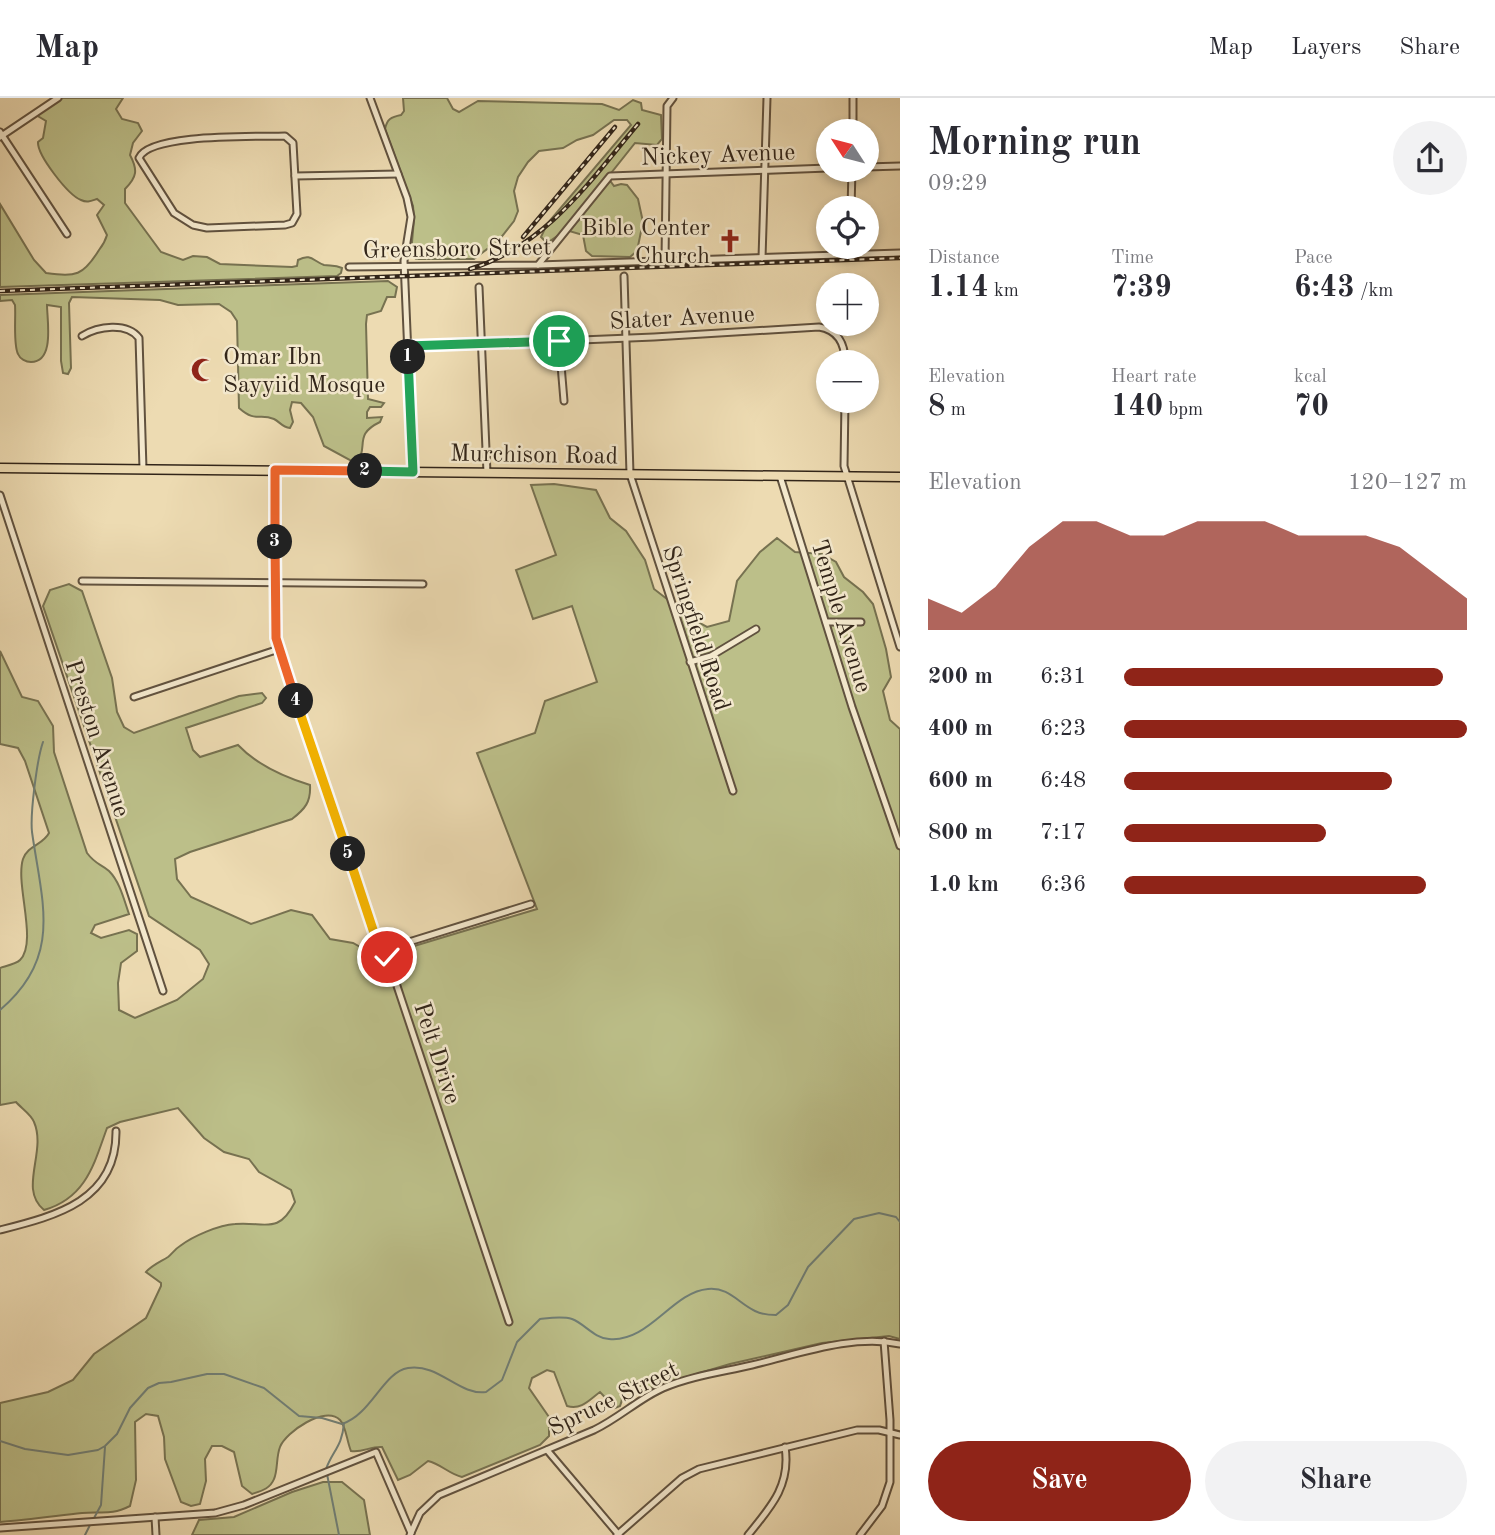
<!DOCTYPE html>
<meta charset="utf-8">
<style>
:root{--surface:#fff;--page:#f2f2f3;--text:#2b2b33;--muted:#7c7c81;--line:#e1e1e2;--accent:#8f2418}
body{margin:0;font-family:"Old Standard TT",serif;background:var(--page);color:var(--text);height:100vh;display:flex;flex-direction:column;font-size:26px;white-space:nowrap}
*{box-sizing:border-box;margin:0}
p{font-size:23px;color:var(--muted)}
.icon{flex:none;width:38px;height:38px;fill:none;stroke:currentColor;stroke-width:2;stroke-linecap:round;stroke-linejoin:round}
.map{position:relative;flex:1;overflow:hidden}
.panel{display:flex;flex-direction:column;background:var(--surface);width:595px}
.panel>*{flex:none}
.needle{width:46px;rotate:306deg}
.buttons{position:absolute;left:816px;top:21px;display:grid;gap:14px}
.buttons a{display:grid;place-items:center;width:63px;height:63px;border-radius:50%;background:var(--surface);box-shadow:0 4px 10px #0003;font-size:35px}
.pin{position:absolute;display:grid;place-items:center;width:60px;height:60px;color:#fff;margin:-30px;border:4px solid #fff;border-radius:50%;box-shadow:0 2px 7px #0007}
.km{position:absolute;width:35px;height:35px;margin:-18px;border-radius:50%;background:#222;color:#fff;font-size:19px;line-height:35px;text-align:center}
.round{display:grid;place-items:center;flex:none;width:74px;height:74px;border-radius:37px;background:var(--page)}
.overview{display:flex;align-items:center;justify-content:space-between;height:119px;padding:0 28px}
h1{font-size:38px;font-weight:600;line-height:52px}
.figures{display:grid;grid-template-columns:repeat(3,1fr);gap:10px;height:119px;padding:7px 28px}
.figures div{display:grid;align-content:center}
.figures b{font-size:30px;font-weight:600}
.figures small{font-size:19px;font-weight:400}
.figures p{font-size:19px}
.chart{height:196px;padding:14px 28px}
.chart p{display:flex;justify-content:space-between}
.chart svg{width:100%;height:126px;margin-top:7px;fill:var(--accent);opacity:.7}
.button{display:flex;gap:14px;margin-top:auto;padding:14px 28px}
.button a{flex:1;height:80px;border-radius:42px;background:var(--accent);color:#fff;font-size:28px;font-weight:600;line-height:80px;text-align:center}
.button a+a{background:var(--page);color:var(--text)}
ul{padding:0 28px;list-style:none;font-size:23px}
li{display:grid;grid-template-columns:112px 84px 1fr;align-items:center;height:52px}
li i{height:18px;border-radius:9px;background:var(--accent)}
header{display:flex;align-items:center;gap:42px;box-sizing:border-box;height:98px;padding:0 35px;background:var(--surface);border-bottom:2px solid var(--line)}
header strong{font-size:33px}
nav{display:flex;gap:38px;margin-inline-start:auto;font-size:24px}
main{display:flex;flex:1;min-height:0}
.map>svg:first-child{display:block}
.green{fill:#bcbf89;stroke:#777251;stroke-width:2}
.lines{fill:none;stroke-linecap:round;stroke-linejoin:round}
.stream{stroke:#707e75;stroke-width:2}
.minor-casing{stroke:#61523f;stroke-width:9}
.primary-casing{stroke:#322519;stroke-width:11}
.minor{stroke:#f3e8cd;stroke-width:5}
.primary{stroke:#eddbb2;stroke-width:8}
.rail-casing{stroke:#322519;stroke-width:4.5}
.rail{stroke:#f3e8cd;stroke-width:2;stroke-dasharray:5;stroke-linecap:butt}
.split-1-casing{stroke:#fff;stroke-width:14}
.split-2-casing{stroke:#fff;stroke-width:14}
.split-3-casing{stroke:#fff;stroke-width:14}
.split-4-casing{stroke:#fff;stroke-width:14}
.split-5-casing{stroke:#fff;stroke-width:14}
.split-6-casing{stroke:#fff;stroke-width:14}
.split-1{stroke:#22a559;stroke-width:9}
.split-2{stroke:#22a559;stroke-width:9}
.split-3{stroke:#f0652b;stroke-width:9}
.split-4{stroke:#f0652b;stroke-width:9}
.split-5{stroke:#f5b400;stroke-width:9}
.split-6{stroke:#f5b400;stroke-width:9}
.labels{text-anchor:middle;stroke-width:5;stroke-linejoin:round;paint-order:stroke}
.street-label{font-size:24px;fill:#322519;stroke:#f3e8cd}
.poi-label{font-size:24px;fill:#322519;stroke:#f3e8cd;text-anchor:end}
</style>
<header>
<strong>Map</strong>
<nav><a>Map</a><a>Layers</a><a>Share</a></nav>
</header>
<main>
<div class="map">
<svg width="900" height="1437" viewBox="0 0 900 1437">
<rect width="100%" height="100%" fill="#eddbb2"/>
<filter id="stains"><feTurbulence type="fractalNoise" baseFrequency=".00286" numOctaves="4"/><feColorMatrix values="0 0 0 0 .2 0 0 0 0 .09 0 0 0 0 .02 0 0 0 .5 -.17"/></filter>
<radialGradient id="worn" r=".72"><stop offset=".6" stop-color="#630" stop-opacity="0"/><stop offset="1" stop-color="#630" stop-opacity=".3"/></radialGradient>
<g class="green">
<path d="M 63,0 L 123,0 L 116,11 L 122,21 L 138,25 L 142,33 L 133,45 L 130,57 C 138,72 137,79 125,91 L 125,105 L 161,154 L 183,162 L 193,158 L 207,159 L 220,166 L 292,169 L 297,168 L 298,162 C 311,155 313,163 324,167 C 331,168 335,167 342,170 L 341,175 L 337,178 L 0,189 L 0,106 L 34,162 L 46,175 C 76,179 83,178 99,152 C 103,147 105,144 107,137 L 97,117 L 104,107 L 97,101 C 91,103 87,105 81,102 C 68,97 37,57 38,44 L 43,40 L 46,23 L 36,17 Z"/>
<path d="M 403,0 L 447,0 L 453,11 L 459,14 L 478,3 L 602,6 L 619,12 L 633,2 L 641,5 L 642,12 L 661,17 L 662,41 L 657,47 L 635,45 L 604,84 L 611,84 L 614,88 L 621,86 L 627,87 L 638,101 L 643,124 L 637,153 L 630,159 L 592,158 L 586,153 L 583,137 L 566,132 L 547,145 L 541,139 L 547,126 L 631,27 L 627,22 L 614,22 L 593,37 L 577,42 L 563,50 L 539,53 L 528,64 L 518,79 L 514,93 L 518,113 L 514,123 L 499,142 L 474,161 L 416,161 L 411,156 L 414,121 L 413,108 L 385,31 C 387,21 391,19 401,17 L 404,13 Z"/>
<path d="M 388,183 L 397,189 L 395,199 L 387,199 L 381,213 L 367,217 L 366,226 L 368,301 L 384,305 L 381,309 L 370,309 L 367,314 L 367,320 L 382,319 L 380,324 C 353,337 369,348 357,366 L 324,348 L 313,319 L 301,305 L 292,304 L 290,312 L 293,324 L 290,330 C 282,329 280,324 274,321 C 259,315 256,325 239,310 L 237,223 L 231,214 L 219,206 L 178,207 L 160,202 L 72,199 L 69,205 L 71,270 L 68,276 L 63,275 L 61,263 L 61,209 L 47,207 C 47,222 55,264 31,264 C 26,264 20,261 18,256 C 13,246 16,219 15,207 L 12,202 L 0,203 L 0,197 Z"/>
<path d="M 554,386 L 596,392 L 610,420 L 626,433 L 645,462 L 654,491 L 694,522 L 707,529 L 729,523 L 737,483 L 760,454 L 777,440 L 795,454 L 822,456 L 836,464 L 844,479 L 863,494 L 873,506 L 886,551 L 891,579 L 883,593 L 890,622 L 900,631 L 900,1241 L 889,1238 L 822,1245 L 730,1266 L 646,1291 L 629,1284 C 618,1292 625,1298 620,1308 L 615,1310 L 600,1294 C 589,1302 582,1312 567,1308 L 554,1274 L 547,1272 L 532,1280 L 529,1290 L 549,1319 L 549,1338 L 540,1347 L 462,1379 C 449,1376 441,1366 428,1363 L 410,1377 L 398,1382 L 382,1349 C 371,1348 362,1355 351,1353 C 347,1344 346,1328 340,1322 C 325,1307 286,1334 280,1349 C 276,1359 278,1372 274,1381 C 270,1391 261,1393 252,1396 L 242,1388 L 234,1354 L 222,1348 L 212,1348 L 205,1361 L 206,1383 L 200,1406 L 191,1408 L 181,1404 L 165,1361 L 164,1339 L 158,1318 L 146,1316 L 135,1324 L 136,1382 L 130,1408 C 110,1418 103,1413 82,1415 C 55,1418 28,1422 0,1424 L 0,1305 L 48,1294 L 73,1282 L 94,1256 L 146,1220 L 161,1188 L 161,1185 L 146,1174 C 152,1167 160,1164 168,1159 C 172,1156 175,1151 180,1148 C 193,1138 219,1127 235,1126 C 264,1123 278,1138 295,1104 L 291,1092 L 259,1074 L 249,1061 L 224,1054 L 204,1040 L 178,1010 L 120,1024 L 107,1030 C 94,1066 86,1100 44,1112 C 18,1091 47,1054 34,1024 C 31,1016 21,1010 16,1004 L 0,1007 L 0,870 C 6,868 16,866 20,862 C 38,844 15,786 23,761 C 28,747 43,747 49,735 L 25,663 L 18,650 L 0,646 L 0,553 L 22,599 L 38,603 L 53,628 L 54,654 L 87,755 C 96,767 100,765 109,773 C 120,784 124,802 129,816 L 95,827 L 91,835 L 101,840 L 129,832 L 137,836 L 137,853 L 121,865 L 118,885 L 119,912 L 135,920 L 177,902 L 203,881 L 209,866 L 200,852 L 149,818 L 43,508 L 50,492 L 69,486 L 82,493 L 112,580 L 117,614 L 124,629 L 134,635 L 239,598 L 262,595 L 266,600 L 262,605 L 186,630 L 193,652 L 200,659 L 238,647 C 257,667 284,679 310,687 C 311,704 305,711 292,721 L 190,754 L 175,761 L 177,781 L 191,799 L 251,826 L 291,812 L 312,817 L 330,841 L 353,845 L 378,859 L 537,811 L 477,655 L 535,635 L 545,603 L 597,584 L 572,508 L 533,521 L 516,472 L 556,457 L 531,387 Z"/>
<path d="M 323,1384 L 342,1384 L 364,1402 L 370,1437 L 192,1437 L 199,1422 L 234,1419 L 292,1394 Z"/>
</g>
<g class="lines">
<g class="stream">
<path d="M 0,912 C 63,859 42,805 32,734 C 30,716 37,661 43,644"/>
<path d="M 0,1343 L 25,1351 L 68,1357 L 98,1352 L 105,1348 L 117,1336 L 130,1310 L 148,1290 L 159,1285 L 171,1284 L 207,1276 L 224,1276 L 264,1290 L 299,1318 L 322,1320 L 342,1326 C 372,1316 383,1274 408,1270 C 439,1265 459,1298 486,1294 L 502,1282 L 517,1244 L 540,1221 C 550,1220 562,1218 572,1221 C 585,1226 594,1240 609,1241 C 649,1245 672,1194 708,1191 C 729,1189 738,1205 755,1213 C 761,1216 769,1217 776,1217 L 788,1207 L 808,1169 L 854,1121 L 879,1115 L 896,1119 L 900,1124"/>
<path d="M 326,1371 C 333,1352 342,1349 344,1325"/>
<path d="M 327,1376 L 339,1437"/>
<path d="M 93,1422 L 101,1407 L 105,1349"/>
<path d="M 85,1437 L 90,1427"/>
</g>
<g class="minor-casing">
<g id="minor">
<path d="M 370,0 L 407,100 L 411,119 L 404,163 L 413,374"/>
<path d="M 853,33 L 853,0"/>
<path d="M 0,34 L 67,136"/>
<path d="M 285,38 L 293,45 L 297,116 L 292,125 L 285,127 L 207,130 L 193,127 L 174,115 L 139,60 C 149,35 258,39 285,38 Z"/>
<path d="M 0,39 L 58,0"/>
<path d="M 866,69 L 900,68"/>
<path d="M 295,78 L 398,76"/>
<path d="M 851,110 L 852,72"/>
<path d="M 762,160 L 767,0"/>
<path d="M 665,163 L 667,8 L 673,0"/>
<path d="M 538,167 L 610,78 L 828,70"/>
<path d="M 349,169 L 538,167 L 900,155"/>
<path d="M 624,178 L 630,376 L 733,693"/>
<path d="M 479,189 L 487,375"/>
<path d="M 82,238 C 98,228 127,224 139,240 L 143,371"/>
<path d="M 559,243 L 564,303"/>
<path d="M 407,249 L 654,239 L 819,229 C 838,232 845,246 845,264"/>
<path d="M 845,303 L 844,368 L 900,549"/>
<path d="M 275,372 L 276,533 L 279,551 L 380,853 L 388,861 L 509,1224"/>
<path d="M 780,378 L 852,609 L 900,748"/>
<path d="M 0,397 L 163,893"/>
<path d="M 82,483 L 423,486"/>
<path d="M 826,524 L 861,524"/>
<path d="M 690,564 L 711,558 L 756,531"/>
<path d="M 134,599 L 279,551"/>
<path d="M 380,853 L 531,806"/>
<path d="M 0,1132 C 55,1118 117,1103 116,1033"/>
<path d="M 547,1352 L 619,1437"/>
<path d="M 155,1419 L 156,1437"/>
<path d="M 0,1430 L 215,1415 L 244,1407 L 376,1354 L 411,1435"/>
<path d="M 410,1437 L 420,1415 L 439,1397 L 594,1332 C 619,1320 640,1300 663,1290 C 691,1278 722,1274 752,1267 C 799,1256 852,1236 900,1246"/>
<path d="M 617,1437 L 682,1380 L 699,1371 L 857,1332 L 879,1332 L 900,1337"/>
<path d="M 748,1437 C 771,1409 791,1387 785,1349"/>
<path d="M 860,1437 L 882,1408 L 890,1384 L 890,1322 L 884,1243"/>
</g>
</g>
<g class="primary-casing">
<path id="primary" d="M 0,370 L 900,379"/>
</g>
<use href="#minor" class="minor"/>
<use href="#primary" class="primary"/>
<g class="rail-casing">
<g id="rail">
<path d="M 523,139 L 615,29"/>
<path d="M 470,171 C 546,148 590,83 638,26"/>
<path d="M 0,193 L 900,160"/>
</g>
</g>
<use href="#rail" class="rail"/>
</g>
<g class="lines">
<g class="split-1-casing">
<path id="split-1" d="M 408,259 L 407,248 L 559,243"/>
</g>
<g class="split-2-casing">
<path id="split-2" d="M 365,373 L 413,374 L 408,259"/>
</g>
<g class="split-3-casing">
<path id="split-3" d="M 275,444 L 275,372 L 365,373"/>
</g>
<g class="split-4-casing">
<path id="split-4" d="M 275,444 L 276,540 L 296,603"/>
</g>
<g class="split-5-casing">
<path id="split-5" d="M 296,603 L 348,756"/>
</g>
<g class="split-6-casing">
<path id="split-6" d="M 348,756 L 380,853 L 387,859"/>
</g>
<use href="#split-1" class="split-1"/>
<use href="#split-2" class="split-2"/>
<use href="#split-3" class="split-3"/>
<use href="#split-4" class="split-4"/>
<use href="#split-5" class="split-5"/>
<use href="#split-6" class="split-6"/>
</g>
<defs>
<g id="church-bare" transform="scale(1.89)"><path d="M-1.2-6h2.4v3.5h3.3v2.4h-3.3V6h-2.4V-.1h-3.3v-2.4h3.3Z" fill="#8f2418" stroke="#f3e8cd" stroke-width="2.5" paint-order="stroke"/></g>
<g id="mosque-bare" transform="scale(1.89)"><path d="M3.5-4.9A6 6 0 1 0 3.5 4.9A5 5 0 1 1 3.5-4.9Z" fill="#8f2418" stroke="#f3e8cd" stroke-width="2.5" paint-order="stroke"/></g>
</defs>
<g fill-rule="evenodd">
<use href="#church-bare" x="730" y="143"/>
<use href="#mosque-bare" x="203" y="272"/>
</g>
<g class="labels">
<g class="street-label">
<text transform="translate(718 56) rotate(-2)" y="8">Nickey Avenue</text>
<text transform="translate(457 150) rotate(-1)" y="8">Greensboro Street</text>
<text transform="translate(682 219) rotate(-3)" y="8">Slater Avenue</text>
<text transform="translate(534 356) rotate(1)" y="8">Murchison Road</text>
<text transform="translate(842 518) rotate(73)" y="8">Temple Avenue</text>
<text transform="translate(697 530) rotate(72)" y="8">Springfield Road</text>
<text transform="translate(98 640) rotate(72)" y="8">Preston Avenue</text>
<text transform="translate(438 955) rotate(72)" y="8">Pelt Drive</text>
<text transform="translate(613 1300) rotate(-26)" y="8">Spruce Street</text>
</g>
<g class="poi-label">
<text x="710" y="137">Bible Center<tspan x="710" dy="28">Church</tspan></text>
<text x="223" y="266" text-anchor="start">Omar Ibn<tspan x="223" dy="28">Sayyiid Mosque</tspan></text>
</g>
</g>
<rect width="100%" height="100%" filter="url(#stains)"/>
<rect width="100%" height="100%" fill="url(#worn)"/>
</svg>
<div class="buttons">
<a><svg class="needle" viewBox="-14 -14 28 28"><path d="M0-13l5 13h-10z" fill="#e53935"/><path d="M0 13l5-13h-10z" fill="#7c7c81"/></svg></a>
<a><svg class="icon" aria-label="locate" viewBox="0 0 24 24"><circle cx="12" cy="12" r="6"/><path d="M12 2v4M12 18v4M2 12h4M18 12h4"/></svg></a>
<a>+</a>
<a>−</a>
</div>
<div class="pin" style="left:559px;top:243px;background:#1e9e55"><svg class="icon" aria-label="arrive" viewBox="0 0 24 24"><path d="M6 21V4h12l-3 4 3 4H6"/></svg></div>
<div class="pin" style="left:387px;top:859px;background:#d93025"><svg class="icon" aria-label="check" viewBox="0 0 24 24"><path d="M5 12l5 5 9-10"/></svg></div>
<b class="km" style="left:408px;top:259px">1</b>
<b class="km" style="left:365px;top:373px">2</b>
<b class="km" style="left:275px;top:444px">3</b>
<b class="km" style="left:296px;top:603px">4</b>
<b class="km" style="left:348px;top:756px">5</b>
</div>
<section class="panel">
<div class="overview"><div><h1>Morning run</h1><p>09:29</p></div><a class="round"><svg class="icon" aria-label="share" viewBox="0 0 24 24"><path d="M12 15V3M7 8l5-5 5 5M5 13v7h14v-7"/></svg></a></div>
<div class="figures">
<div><p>Distance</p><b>1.14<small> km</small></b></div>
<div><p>Time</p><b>7:39</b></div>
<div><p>Pace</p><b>6:43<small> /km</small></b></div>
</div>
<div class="figures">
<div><p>Elevation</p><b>8<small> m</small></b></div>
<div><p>Heart rate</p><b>140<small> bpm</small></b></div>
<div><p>kcal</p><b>70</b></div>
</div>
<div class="chart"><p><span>Elevation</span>120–127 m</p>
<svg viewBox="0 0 160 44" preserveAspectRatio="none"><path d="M0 44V33L10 38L20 29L30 15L40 6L50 6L60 11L70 11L80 6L90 6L100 6L110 11L120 11L130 11L140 15L150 24L160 33V44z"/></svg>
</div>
<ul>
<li><b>200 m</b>6:31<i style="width:93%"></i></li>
<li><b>400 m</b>6:23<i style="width:100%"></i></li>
<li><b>600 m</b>6:48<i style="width:78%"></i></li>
<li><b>800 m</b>7:17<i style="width:59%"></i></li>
<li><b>1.0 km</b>6:36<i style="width:88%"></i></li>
</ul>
<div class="button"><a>Save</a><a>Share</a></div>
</section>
</main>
